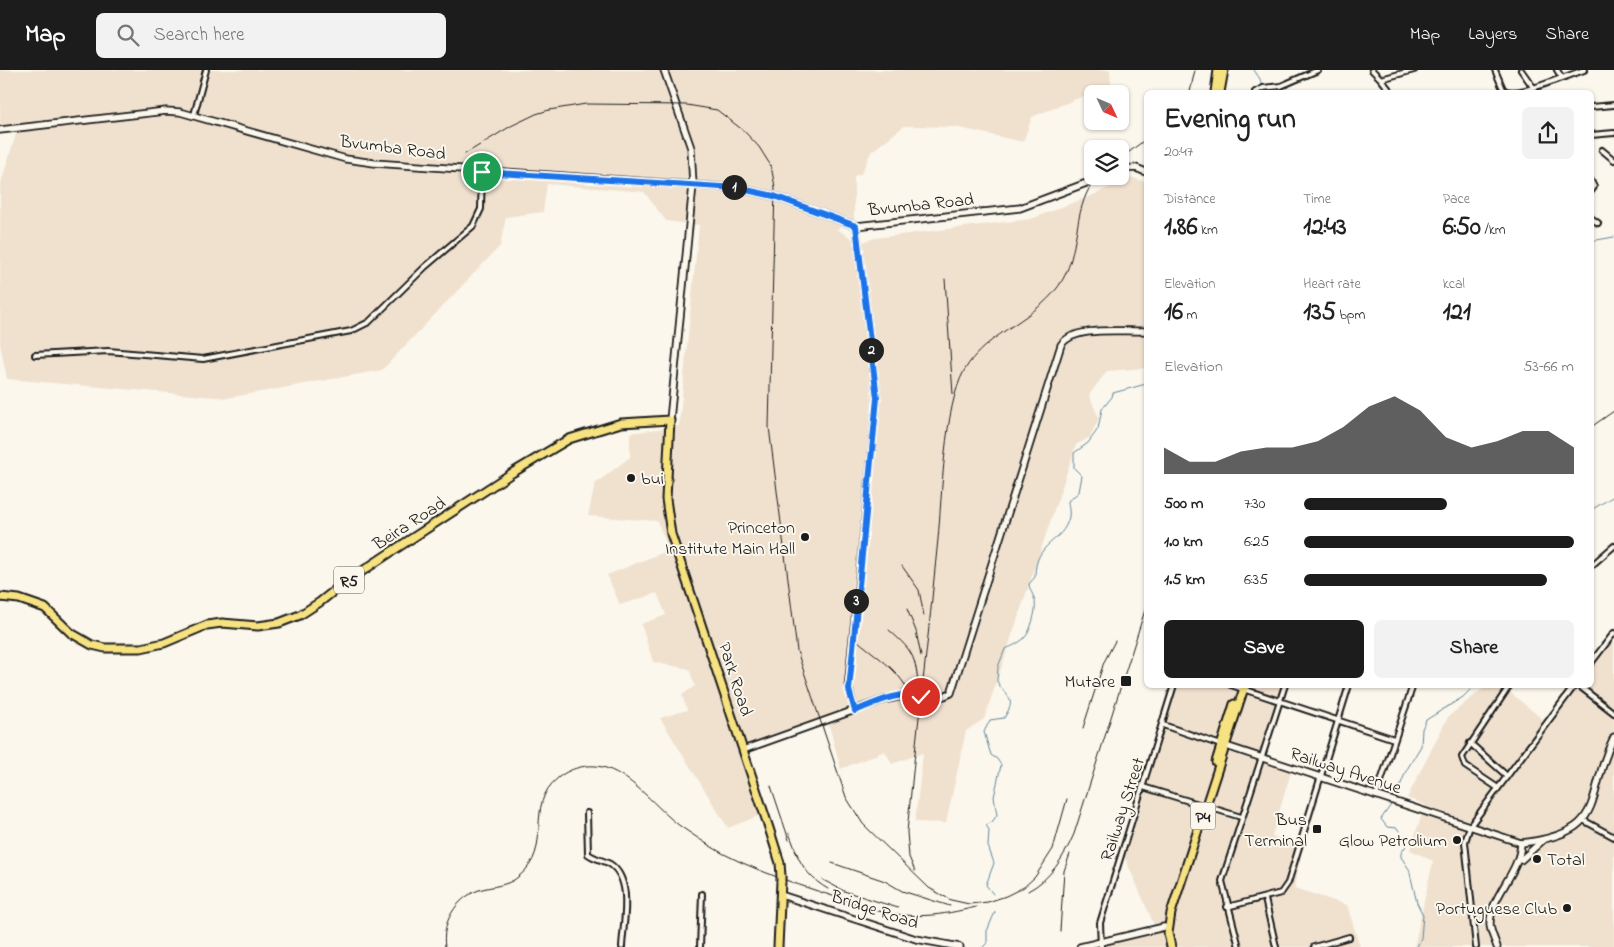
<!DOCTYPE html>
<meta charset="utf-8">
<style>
:root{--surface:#fff;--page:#f2f2f2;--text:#222;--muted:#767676;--accent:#1c1c1c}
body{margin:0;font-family:"Indie Flower",sans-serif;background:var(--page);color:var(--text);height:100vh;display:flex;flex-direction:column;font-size:19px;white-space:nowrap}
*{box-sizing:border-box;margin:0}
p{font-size:16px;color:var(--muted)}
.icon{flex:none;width:28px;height:28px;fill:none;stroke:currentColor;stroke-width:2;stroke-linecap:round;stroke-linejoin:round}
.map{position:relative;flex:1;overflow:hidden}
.panel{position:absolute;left:1144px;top:20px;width:450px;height:598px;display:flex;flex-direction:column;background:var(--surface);border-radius:8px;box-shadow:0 1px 4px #0004}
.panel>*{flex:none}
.needle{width:32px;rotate:134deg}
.buttons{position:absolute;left:1084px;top:15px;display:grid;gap:10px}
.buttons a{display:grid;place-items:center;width:45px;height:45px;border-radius:8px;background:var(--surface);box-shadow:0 1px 4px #0004;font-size:25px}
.pin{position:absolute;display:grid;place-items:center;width:42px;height:42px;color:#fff;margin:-21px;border:2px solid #fff;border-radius:50%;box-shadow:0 1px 5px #0007}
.km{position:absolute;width:25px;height:25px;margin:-12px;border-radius:50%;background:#222;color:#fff;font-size:14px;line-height:25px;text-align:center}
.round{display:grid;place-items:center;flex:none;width:52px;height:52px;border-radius:8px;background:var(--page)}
.summary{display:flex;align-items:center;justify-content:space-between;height:85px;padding:0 20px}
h1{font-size:28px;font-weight:800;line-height:38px}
.metrics{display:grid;grid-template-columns:repeat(3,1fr);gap:8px;height:85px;padding:5px 20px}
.metrics div{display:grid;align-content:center}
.metrics b{font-size:25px;font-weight:800}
.metrics small{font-size:14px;font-weight:400}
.metrics p{font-size:14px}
.chart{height:140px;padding:10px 20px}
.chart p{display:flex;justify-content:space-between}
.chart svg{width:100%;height:90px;margin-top:5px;fill:var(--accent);opacity:.7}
.button{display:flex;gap:10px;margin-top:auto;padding:10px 20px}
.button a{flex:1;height:58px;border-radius:8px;background:var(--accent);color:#fff;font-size:20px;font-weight:800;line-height:58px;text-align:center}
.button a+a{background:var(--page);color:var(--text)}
ul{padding:0 20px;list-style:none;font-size:16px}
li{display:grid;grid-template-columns:80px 60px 1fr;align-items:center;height:38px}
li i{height:12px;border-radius:6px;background:var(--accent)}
header{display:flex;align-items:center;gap:30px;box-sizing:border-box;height:70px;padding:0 25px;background:var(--accent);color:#fff}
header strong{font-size:24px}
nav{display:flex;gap:28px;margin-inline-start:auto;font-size:18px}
.search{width:350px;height:45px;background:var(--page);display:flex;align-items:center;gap:12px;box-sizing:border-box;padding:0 18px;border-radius:8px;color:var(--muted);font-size:19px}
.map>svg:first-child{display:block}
.built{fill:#f0e1cf}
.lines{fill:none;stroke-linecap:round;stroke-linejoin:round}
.stream{stroke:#60869b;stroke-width:1}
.street-casing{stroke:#1c1c1c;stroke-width:8}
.secondary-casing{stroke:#1c1c1c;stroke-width:9}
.highway-casing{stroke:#1c1c1c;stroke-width:11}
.street{stroke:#fbf7ec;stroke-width:4}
.secondary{stroke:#fbf7ec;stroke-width:5.5}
.highway{stroke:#f7e281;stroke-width:7}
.rail{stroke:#1c1c1c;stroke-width:1}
.highway-bridge-casing{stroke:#1c1c1c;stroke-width:11;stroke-linecap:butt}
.highway-bridge{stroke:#f7e281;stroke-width:7}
.route-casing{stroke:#fff;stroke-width:10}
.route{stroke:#1a73e8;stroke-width:6}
.poi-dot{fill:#1c1c1c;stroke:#fbf7ec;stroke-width:2}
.labels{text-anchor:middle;stroke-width:4;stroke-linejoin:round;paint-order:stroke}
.shield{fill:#fbf7ec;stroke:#5f5e5a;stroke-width:1}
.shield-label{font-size:16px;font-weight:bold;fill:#1c1c1c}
.street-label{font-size:18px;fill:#1c1c1c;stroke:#fbf7ec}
.poi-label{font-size:18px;fill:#1c1c1c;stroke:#fbf7ec;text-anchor:end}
</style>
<header>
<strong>Map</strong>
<div class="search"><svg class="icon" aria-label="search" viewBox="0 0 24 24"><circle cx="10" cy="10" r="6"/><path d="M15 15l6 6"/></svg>Search here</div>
<nav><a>Map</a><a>Layers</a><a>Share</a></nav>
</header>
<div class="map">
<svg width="1614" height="877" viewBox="0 0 1614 877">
<rect width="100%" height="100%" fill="#fbf7ec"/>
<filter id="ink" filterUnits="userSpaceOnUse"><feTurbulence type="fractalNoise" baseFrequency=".02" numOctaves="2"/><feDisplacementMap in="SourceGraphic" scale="10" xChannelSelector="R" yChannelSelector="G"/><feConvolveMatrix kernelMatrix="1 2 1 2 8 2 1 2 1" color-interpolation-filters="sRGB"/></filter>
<g filter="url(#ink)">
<g class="built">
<path d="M 0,0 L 1110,0 L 1111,15 L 1032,47 L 1023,72 L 955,57 L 904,56 L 871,82 L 861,104 L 854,106 L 854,149 L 837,159 L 859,173 L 875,168 L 1031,149 L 1098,123 L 1130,107 L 1146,112 L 1146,298 L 1107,301 L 1089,325 L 1099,348 L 1090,367 L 1076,375 L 984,649 L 966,661 L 946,753 L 915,752 L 923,683 L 892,694 L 885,681 L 841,699 L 828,652 L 742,681 L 761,745 L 728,758 L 660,648 L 687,640 L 682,625 L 695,616 L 689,599 L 653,592 L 641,554 L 666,545 L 657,523 L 620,535 L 607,505 L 669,480 L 657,451 L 588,446 L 595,414 L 630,387 L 630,363 L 679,356 L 699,155 L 666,151 L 644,122 L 547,114 L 543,142 L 506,147 L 500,176 L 382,300 L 227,328 L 7,309 L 0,274 L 0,116 L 19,54 L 0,57 Z"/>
<path d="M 1614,568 L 1614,877 L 1414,877 L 1433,791 L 1410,780 L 1425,735 L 1407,728 L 1448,647 L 1487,615 L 1501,615 L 1547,653 L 1577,615 L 1591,615 L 1591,597 Z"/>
<path d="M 1171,615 L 1287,615 L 1260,691 L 1291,702 L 1272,766 L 1302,778 L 1294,818 L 1347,835 L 1360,877 L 1096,877 L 1095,873 L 1154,855 L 1123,783 Z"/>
</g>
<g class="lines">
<g class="stream">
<path d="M 1254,0 L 1260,9 L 1263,22"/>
<path d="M 1591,171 L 1614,167"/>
<path d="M 1591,440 L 1614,426"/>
<path d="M 1395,729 L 1406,701 L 1421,676 L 1422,659 L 1426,650 L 1463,627 L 1475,615"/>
<path d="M 1393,732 L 1381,749 L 1387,757 L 1397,758 L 1408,773 L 1401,783 L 1401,787 L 1409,799 L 1417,833 L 1423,845 L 1421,868 L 1417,877"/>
<path d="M 993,824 L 986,815 L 994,793 L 988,776 L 989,760 L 986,755 L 992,752 L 997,745 L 994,727 L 1001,695 L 997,689 L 991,685 L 984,662 L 990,650 L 1004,648 C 1018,626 1006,629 997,611 L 998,597 L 1005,579 C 1013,576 1024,571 1028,563 C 1032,555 1038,536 1034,528 C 1032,522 1030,521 1029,514 L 1035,507 C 1035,470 1063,474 1069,447 C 1070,442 1068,435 1068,431 L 1079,422 L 1082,406 L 1074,398 L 1074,383 L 1088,373 L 1098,359 L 1102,339 L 1112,327 L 1113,323 L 1146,314"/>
<path d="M 983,877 L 987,873 L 987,861 L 995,842"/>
</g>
<g class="street-casing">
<g id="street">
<path d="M 1372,0 L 1381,9 L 1414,0"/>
<path d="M 1495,0 L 1503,19 C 1514,28 1549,12 1562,8 L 1557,0"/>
<path d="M 1521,0 L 1533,17"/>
<path d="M 1562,8 L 1584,0"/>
<path d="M 1381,9 L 1391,22"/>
<path d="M 1255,22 L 1263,18 L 1281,16 L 1318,0"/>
<path d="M 1591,37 L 1614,35"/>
<path d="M 194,45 L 206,0"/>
<path d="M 1591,65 L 1614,63"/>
<path d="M 1602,80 L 1614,90"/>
<path d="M 1591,111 L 1594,117 L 1591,121"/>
<path d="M 1591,148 L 1598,153"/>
<path d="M 35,285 L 108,281 L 203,289 L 351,261 L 369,252 L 425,197 L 473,156 L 481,139 L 482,101"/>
<path d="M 1591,496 L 1614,476"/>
<path d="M 1591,593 L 1614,563"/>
<path d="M 1231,615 L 1394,669"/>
<path d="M 1578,615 L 1614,643"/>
<path d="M 855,641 L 848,613 L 877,328 L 856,156"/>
<path d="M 1163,655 L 1221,675"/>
<path d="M 1470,673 L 1507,706"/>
<path d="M 1143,717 L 1241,747"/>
<path d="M 1498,718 L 1465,696 L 1462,687 L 1510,615"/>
<path d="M 1376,726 L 1413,615"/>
<path d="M 587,743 L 588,784 C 595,789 603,790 610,794 C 634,810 623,853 622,877"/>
<path d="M 1583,750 L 1614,767"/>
<path d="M 1265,829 L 1276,877"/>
<path d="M 1227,837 L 1281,823 L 1288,813 L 1349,615"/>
<path d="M 700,877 L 702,824"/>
<path d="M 1101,877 L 1100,853 L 1174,615"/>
<path d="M 1239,877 L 1222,811 L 1285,615"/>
<path d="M 1314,877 L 1349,867"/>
<path d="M 1476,877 L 1465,772 L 1470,756 L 1575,615"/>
</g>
</g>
<g class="secondary-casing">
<g id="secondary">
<path d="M 664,0 L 691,78 L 693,115 L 670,350"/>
<path d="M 0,60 L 166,41 L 180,42 L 346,89 L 374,93 L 737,118 L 774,126 L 856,156 L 1020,138 L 1105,106"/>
<path d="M 1120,99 L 1136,98 L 1146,102"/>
<path d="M 1223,675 L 1521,773 C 1610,762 1583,730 1614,667"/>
<path d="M 743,680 L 883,630 L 908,625 L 944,626 L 951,623 L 1061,275 C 1074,255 1123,262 1146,261"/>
<path d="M 1521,790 L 1543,770"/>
<path d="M 781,825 L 916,869 L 960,877"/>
<path d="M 1080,877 L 1164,857"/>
<path d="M 1497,877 C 1495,870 1490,861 1490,854 C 1490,826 1520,803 1521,773"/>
</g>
</g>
<g class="highway-casing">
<g id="highway">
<path d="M 1215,22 L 1218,0"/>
<path d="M 1220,22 L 1224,0"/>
<path d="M 0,527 L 19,529 L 45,538 L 71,563 L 92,575 L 105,578 L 141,578 L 164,573 L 207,555 L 222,553 L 258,556 L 279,553 L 300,545 L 320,532 L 340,516 L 394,480 L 512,403 L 569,369 L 621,353 L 670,350 L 666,429 L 671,464 L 769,758 L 780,793 L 781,806"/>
<path d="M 1216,692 L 1234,634"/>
<path d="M 778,877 L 781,811"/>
<path d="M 1171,877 L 1168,863 L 1171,843 L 1245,615"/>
</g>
</g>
<use href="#street" class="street"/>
<use href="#secondary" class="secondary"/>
<use href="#highway" class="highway"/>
<g class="rail">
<path d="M 1190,22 L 1195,0"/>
<path d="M 465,84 L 511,56 L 536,44 L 549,40 L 586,34 L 687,35 L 717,40 L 744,61 L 759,77 L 771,96 L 775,117 L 769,357 L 797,581 L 846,727 L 863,754 L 929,818 L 951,830 L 969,834 L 988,832 L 1006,826 L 1024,817 L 1035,807 L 1053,779 L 1067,729"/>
<path d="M 1120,89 L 1146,69"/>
<path d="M 945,209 L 953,324"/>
<path d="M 1591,357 L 1614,341"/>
<path d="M 902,496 L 919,520 L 924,546"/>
<path d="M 907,539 L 916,561 L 921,586"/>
<path d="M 889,560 C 910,579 915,583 918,612"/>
<path d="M 858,571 C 883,592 911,607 913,641"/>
<path d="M 1083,658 L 1104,592 L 1115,571"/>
<path d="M 771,716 L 789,770"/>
<path d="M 789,763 L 798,786"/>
<path d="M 795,780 C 802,798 812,810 828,819"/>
<path d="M 832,793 L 885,811 L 902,821 L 950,836"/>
<path d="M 915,801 L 909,787 L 907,762 C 916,664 929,567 938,469 C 942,426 944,337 964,301 C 986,261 1041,249 1063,209 C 1081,177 1072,134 1098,106"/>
<path d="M 823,810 L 844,821 L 898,838"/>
<path d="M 1028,821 C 1051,809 1064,787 1074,764 L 1146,537"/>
<path d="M 1060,861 L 1064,801 L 1070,784"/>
<path d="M 445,877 C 441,853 456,828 479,820 C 492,816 508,816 518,807 C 556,778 522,736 559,707 C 572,697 590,693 606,698 C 635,708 656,738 680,756 C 693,765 708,775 722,783 C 770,808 826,823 878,841 C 915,849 939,846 976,837"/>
</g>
<g class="highway-bridge-casing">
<path id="highway-bridge" d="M 781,806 L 781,811"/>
</g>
<use href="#highway-bridge" class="highway-bridge"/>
</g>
</g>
<g class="lines" filter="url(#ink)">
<g class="route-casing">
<path id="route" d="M 482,102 L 737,118 L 774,126 L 856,156 L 877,328 L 849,620 L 855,641 C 873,634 902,619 921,627"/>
</g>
<use href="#route" class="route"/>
</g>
<g class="poi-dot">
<circle cx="631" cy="408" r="5"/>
<circle cx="805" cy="467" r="5"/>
<rect x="1120" y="605" width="12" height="12" rx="2.5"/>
<rect x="1312" y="754" width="10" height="10" rx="2.5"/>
<circle cx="1457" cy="770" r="5"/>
<circle cx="1537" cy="789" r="5"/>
<circle cx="1567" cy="838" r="5"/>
</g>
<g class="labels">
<g class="shield">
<rect x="334" y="496.5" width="30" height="27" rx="4"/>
<rect x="1190.5" y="732.5" width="25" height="27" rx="4"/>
</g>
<g class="shield-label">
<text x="349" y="516">R5</text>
<text x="1203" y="752">P4</text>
</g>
<g class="street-label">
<text transform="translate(393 77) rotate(7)" y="6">Bvumba Road</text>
<text transform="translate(921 134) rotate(-6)" y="6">Bvumba Road</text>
<text transform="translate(409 453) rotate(-33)" y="6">Beira Road</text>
<text transform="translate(736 609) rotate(72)" y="6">Park Road</text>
<text transform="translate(1346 700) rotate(18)" y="6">Railway Avenue</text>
<text transform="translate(1122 739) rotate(-72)" y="6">Railway Street</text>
<text transform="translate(875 839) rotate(18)" y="6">Bridge Road</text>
</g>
<g class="poi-label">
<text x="641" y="414" text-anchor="start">bui</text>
<text x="795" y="463">Princeton<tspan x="795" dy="21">Institute Main Hall</tspan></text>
<text x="1115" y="617">Mutare</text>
<text x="1307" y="755">Bus<tspan x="1307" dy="21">Terminal</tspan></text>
<text x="1447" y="776">Glow Petrolium</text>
<text x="1547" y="795" text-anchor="start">Total</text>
<text x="1557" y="844">Portuguese Club</text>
</g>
</g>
</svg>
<div class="buttons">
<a><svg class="needle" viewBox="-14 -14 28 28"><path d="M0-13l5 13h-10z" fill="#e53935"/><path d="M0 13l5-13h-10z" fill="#767676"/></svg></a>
<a><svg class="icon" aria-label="layers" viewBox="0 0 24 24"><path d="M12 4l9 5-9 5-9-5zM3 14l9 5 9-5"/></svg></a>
</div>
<div class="pin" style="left:482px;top:102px;background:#1e9e55"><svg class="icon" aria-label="arrive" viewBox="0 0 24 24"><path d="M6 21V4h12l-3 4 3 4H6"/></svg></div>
<div class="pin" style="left:921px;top:627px;background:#d93025"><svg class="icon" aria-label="check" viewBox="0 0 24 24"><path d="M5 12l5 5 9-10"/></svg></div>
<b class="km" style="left:734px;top:117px">1</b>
<b class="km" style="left:871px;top:280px">2</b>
<b class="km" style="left:856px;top:531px">3</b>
<section class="panel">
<div class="summary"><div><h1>Evening run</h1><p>20:47</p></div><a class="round"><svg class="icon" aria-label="share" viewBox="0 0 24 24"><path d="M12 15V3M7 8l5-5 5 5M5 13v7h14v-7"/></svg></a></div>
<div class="metrics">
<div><p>Distance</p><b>1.86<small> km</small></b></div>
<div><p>Time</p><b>12:43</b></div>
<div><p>Pace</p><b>6:50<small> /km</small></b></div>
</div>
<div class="metrics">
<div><p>Elevation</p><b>16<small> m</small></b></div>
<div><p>Heart rate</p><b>135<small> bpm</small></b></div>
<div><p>kcal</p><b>121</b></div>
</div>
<div class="chart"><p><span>Elevation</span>53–66 m</p>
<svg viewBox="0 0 160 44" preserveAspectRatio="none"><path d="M0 44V31L10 38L20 38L30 33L40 31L50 31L60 28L70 21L80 11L90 6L100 13L110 26L120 31L130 28L140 23L150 23L160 31V44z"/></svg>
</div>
<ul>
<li><b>500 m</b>7:30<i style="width:53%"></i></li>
<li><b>1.0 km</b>6:25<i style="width:100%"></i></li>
<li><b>1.5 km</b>6:35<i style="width:90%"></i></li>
</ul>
<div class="button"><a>Save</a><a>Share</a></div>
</section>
</div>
